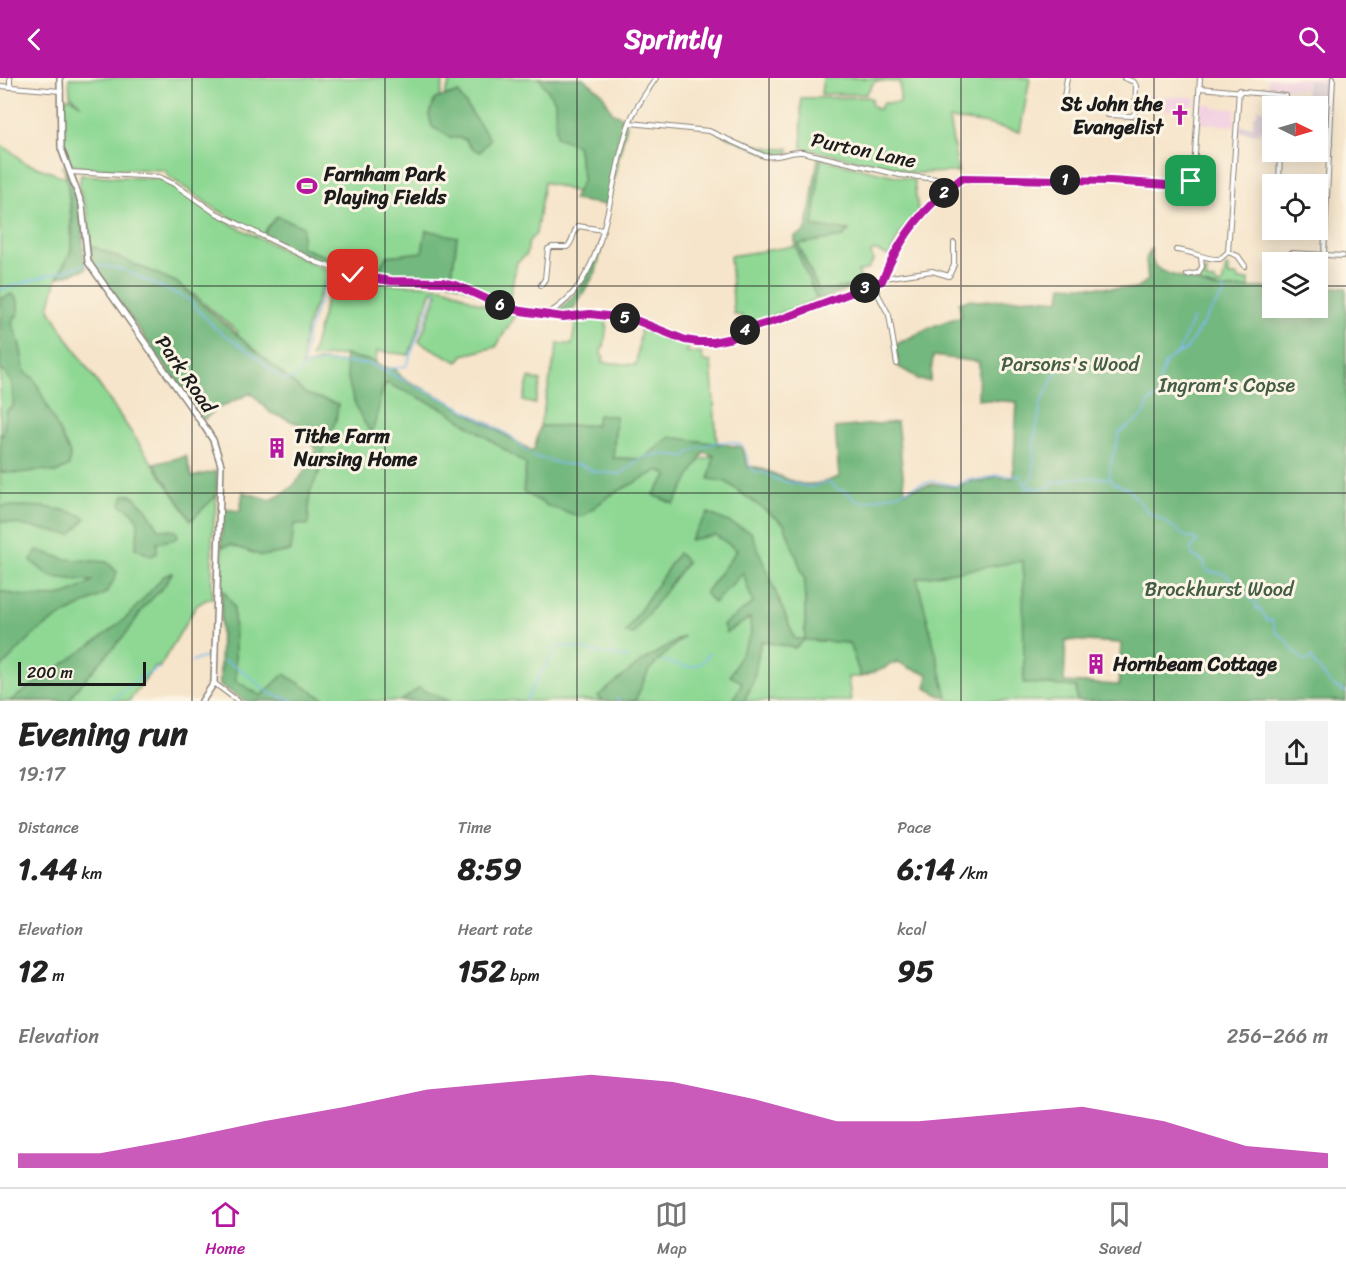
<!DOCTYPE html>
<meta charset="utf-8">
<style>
:root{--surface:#fff;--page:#f2f2f2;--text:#222;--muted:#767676;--line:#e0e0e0;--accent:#b5179e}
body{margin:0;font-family:Sriracha,sans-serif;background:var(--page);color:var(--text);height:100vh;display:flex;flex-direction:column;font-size:22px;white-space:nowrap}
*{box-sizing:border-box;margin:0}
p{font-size:20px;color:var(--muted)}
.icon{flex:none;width:33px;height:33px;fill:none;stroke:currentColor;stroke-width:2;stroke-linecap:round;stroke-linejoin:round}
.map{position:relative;height:623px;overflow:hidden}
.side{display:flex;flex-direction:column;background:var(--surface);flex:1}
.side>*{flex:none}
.needle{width:39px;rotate:95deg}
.fabs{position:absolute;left:1262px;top:18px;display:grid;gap:12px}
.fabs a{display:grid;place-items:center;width:66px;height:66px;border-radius:0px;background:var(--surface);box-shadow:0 3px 15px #0003;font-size:30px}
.scale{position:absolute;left:18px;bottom:15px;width:128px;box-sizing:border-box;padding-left:6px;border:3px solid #1c1c1c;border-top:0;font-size:16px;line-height:21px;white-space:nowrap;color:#1c1c1c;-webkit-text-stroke:4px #fcf5e5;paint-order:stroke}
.pin{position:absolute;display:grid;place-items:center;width:51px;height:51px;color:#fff;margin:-26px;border-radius:12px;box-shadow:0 3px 9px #0006}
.km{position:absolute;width:30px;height:30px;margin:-15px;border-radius:50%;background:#222;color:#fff;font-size:16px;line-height:30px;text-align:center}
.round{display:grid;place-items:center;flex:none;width:63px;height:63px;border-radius:0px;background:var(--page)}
.head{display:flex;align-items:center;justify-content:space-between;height:102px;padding:0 18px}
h1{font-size:33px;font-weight:700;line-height:45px}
.stats{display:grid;grid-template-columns:repeat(3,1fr);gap:9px;height:102px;padding:6px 18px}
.stats div{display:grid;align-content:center}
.stats b{font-size:30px;font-weight:700}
.stats small{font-size:16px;font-weight:400}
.stats p{font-size:16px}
.chart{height:168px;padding:12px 18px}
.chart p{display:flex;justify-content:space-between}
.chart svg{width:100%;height:108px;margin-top:6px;fill:var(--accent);opacity:.7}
header{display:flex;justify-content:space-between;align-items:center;height:78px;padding:0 18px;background:var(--accent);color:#fff;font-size:27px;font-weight:700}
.menu{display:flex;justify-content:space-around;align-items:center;height:84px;border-top:2px solid var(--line);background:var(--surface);font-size:16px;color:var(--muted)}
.menu a{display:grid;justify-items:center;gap:3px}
.menu .active{color:var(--accent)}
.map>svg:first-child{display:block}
.built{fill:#f2cfe1}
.industrial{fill:#cfbdcf}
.green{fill:#8fd894;stroke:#567a58;stroke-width:1.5}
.forest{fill:#73b87e;stroke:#486a4d;stroke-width:1.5;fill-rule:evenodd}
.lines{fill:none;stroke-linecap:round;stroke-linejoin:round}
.stream{stroke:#7ebaf0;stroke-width:1.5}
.minor-casing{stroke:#898074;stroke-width:6}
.secondary-casing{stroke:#898074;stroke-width:8}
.minor{stroke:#fff;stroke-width:4}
.secondary{stroke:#fff;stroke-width:5}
.route-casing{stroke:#fff;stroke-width:12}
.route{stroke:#b5179e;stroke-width:8}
.grid{fill:none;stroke:#1c1c1c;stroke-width:1.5;stroke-opacity:0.55}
.labels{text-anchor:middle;stroke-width:6;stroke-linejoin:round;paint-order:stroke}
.poi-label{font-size:20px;font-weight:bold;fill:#1c1c1c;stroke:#fcf5e5;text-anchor:start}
.street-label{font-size:20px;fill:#1c1c1c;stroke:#fcf5e5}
.park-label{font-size:20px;fill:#445e46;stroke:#fcf5e5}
</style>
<header><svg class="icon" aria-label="back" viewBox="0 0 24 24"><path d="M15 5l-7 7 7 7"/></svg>Sprintly<svg class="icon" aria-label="search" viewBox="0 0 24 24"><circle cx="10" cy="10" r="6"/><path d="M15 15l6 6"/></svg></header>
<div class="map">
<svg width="1346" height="623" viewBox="0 0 1346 623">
<rect width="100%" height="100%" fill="#fcf5e5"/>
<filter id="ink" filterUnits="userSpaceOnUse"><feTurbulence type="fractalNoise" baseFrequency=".0167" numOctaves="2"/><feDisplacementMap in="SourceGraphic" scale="12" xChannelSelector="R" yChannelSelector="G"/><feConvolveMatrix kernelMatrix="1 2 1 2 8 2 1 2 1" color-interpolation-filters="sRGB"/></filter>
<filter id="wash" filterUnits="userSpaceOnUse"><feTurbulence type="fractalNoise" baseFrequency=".008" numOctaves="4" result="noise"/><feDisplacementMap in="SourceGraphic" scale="24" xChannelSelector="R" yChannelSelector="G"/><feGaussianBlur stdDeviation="1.35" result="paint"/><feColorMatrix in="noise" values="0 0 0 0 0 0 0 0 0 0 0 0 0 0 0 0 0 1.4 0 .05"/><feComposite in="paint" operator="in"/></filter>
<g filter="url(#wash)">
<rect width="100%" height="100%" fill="#f6e5cb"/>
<g class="built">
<path d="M 1268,0 L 1330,0 L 1329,6 L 1307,1 L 1305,12 L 1267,9 Z"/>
<path d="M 1144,18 L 1195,19 L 1195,26 L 1171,32 L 1143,31 Z"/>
<path d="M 1202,26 L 1213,27 L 1213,30 L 1235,31 L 1234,48 L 1200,45 Z"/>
</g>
<g class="industrial">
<path d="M 1307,1 L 1329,6 L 1329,15 L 1314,19 L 1313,28 L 1304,28 Z"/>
<path d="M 1258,31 L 1265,31 L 1264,53 L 1259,53 L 1260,56 L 1240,54 L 1240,48 L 1253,48 L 1254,37 L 1257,37 Z"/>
</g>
<g class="green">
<path d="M 69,0 L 444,0 L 435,41 L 450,59 L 465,61 L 471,70 L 459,15 L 444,18 L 452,0 L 560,0 L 554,21 L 577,67 L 583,101 L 577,114 L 544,104 L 536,156 L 529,163 L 527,176 L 517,184 L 509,222 L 480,215 L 451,204 L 457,159 L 425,190 L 370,197 L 263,158 L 216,131 L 168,98 L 165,92 L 83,90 L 69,84 L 63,60 L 63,23 L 70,19 L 81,27 L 70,16 Z"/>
<path d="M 823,0 L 1030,0 L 1020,54 L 983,45 L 949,41 L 958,94 L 914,95 L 802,70 L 801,20 L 868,19 L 872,21 L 871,26 L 876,31 L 879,31 L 883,25 L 900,25 L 900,4 L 875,3 L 866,16 L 821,16 Z"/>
<path d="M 717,54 C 737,59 769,75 789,70 L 789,74 L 772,78 Z"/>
<path d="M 0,66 L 15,76 L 23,84 L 67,100 L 71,141 L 71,173 L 57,200 L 49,230 L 67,260 L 191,442 L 217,417 L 212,462 L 212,520 L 207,521 L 196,528 L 159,590 L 155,588 L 129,623 L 0,623 Z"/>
<path d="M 821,81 L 914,102 L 918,134 L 901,154 L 889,178 L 874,172 L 871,175 L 873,183 L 868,191 L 858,194 L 861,200 L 853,208 L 819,213 L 798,165 L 843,159 L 849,152 L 813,149 Z"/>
<path d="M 81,97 L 162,101 L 219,140 L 287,174 L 330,193 C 320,215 305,246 303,270 C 302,277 303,283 302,289 L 318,283 L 372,286 L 487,344 L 511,359 L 528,376 L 692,385 L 741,369 L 748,389 L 757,389 L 804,408 L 805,561 L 849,565 L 861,599 L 848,599 L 851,623 L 744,623 L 753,603 L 761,563 L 795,570 L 782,563 L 756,555 L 738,623 L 251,623 L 220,607 L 222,457 L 298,417 L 316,371 L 302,347 L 271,335 L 251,315 L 216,331 L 204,342 L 200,337 L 238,254 L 188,212 L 90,174 L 88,135 L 79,110 Z"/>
<path d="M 795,168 L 817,221 L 743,249 L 742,237 L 734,237 L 730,178 Z"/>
<path d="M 1226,189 L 1229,190 L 1229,198 L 1237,198 L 1238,202 L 1249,202 L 1249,210 L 1219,211 L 1199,205 L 1203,193 L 1207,193 L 1206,202 L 1215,203 L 1215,206 L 1222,207 Z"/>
<path d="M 334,192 C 375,213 401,203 442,209 C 455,211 464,219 476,224 C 489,229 502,233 515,237 L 496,269 L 463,277 L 458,284 L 419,264 L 438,215 L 432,212 L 409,277 L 377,273 L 376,284 L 344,277 L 311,280 Z"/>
<path d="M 585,239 L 604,240 L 607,246 L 604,269 L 602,269 L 601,277 L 604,279 L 602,284 L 636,287 L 641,249 L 689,268 L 687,274 L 702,276 L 703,283 L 711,284 L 717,366 L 670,360 L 643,381 L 613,380 L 616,338 L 597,347 L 540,348 L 558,265 L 572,267 L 576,241 Z"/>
<path d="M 529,300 L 541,303 L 535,326 L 523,323 Z"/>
<path d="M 1024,482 L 1024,604 L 1077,609 L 1077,623 L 947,623 L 916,500 Z"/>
</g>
<g class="forest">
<path d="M 539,0 L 583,0 L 602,15 L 612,34 L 622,39 L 622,43 L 627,46 L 607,127 L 573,122 L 583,101 L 577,67 L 556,59 L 555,23 Z"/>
<path d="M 458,15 L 490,61 L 480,74 L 471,70 L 465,61 L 450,59 L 432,49 L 429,37 L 435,21 Z"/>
<path d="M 818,80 L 821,81 L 813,149 L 849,152 L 843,159 L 798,166 L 819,213 L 853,208 L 829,219 L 817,221 L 795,168 L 795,158 L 803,155 L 807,149 Z"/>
<path d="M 63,87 C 72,104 80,122 82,142 C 84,159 82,174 86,191 L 57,200 C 61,192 66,183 70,175 C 76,157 69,106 63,87 Z"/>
<path d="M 277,138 L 303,149 L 301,169 L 352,189 L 380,189 L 387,178 L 422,174 L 426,152 L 457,159 L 451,204 C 426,199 402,202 377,200 C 337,196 299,174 263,158 L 267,150 Z"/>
<path d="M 604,158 L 596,194 L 571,235 L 563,235 L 560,231 C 582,213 594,184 604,158 Z"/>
<path d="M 90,167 L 176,204 L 306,316 L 338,326 L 336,342 L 323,372 L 321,390 L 310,414 L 308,447 L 294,446 L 291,473 L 262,478 L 231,467 L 221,469 L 223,431 L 240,433 L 243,414 L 271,422 C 297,410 304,396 316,371 L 302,347 L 271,335 L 251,315 L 216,331 L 204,342 L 96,192 L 92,183 Z"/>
<path d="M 1151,170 C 1147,196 1177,197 1194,203 C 1202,206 1213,211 1221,211 C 1239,211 1256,208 1272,210 L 1272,230 L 1317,230 L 1317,208 L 1346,210 L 1346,623 L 1077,623 L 1076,609 L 1024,605 L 1023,483 L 917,500 L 947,619 L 941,618 L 926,610 L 928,596 L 909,590 L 897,583 L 895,586 L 889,586 L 885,590 L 861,599 L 849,565 L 805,562 L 795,570 L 761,563 L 753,603 L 744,623 L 733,623 L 742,604 L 730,598 L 751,556 L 750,540 L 726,555 L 723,547 L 753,525 L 743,495 L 714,525 L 705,515 L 737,472 L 715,457 L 690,462 L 708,435 L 751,454 L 795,561 L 805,561 L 805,502 L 784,446 L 726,404 L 709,401 L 714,378 L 704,374 L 674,426 L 653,417 L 668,397 L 659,392 L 609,418 L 582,439 L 550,429 L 523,414 L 526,386 L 444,331 L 386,305 C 376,324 381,336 371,355 C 352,328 349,309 344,277 L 376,284 L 377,287 L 396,292 L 402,300 L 448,323 L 532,373 L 534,372 L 540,348 L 596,347 L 598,337 L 616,338 L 613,380 L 643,381 L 670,359 L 741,369 L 748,389 C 767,389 783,403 802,406 C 813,408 829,403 839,399 L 835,350 L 897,344 L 905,414 L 914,410 L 934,406 L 955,409 L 972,403 L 983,404 L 995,399 L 1013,400 L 1017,324 L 978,321 L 979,284 L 933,278 L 930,303 L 917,302 L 916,299 L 899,289 L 895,267 L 931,249 L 961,238 L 959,224 L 967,223 L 969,221 L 976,223 L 1036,220 L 1060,222 L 1062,207 L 1136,211 L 1148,202 L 1146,181 ZM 1066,562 L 1121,565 L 1119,607 L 1064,604 Z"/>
<path d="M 12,216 L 18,222 L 18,236 L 12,244 L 20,267 L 25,295 L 34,300 L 70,376 L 69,388 L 56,395 L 43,392 L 18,395 L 0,394 L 0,357 L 3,357 L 6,333 L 13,329 C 14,315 14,299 0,291 L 0,221 Z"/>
<path d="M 186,378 L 192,399 L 217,393 L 217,417 L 191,442 L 154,386 Z"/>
<path d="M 124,417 L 132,417 L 147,432 L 159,451 L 176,453 L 178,458 L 175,461 L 157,465 L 157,475 L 151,478 L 135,470 C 139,449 143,437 121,427 Z"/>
<path d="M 0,428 C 28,428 61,427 86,440 L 71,457 L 0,443 Z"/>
<path d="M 37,472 L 65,481 L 107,484 L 117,494 L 114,502 L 106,515 L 59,539 L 34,556 L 0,591 L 0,513 C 18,518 43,521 62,517 C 73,515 82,509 92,503 L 51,499 L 31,483 Z"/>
<path d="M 678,475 L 687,484 L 633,556 L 625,555 Z"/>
<path d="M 172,495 L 164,508 L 144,529 L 129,552 L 74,614 L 69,623 L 10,623 L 101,560 L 128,538 L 164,498 Z"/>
<path d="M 222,510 L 234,528 L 236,603 L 261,618 L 284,596 L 328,623 L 245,623 L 220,607 Z"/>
<path d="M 684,558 L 649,592 L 635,623 L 603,623 L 598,618 L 641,584 Z"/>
<path d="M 419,610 L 449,623 L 401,623 Z"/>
</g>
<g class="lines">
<g class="stream">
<path d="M 95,187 L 121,191 L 188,221 L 216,251 L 252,275 L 281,301 L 295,301 L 304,289 L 323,284 L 370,286 L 456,327 L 512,359 L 528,374"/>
<path d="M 0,212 L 86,186"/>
<path d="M 1178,275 L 1193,240"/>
<path d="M 304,289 L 307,257 L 329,196"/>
<path d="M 383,292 L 406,288 L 436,213"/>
<path d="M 532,378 L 562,386 L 581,387 L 595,394 L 621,396 C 646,375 651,373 684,379 C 696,368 728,358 743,368 L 751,390 L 757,394 L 765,394 L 775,401 L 809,409 L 829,404 L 837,411 L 847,414 L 855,422 L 863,424 L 903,414 L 917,407 L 933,403 L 957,408 L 969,401 L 981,402 L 997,397 L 1014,398 L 1020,397 L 1027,411 L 1032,408 L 1035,412 L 1051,408 L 1053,404 L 1058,405 L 1073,400 L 1110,400 L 1114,405 L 1128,411 L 1149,435 L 1163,442 L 1186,459 L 1196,461 L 1197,463 L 1191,471 L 1192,477 L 1204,484 L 1206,493 L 1225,496 L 1230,501 L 1230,505 L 1234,506 L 1257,526 L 1256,531 L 1261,532 L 1267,543 L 1272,542 L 1276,555 C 1290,559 1293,579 1307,583 L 1312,579 C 1313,586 1316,587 1320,592 C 1331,607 1328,606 1346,614"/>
<path d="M 1110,399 C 1109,383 1116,370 1120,354 L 1144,338 L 1149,324 L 1160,317 L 1160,300 L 1165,286 L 1173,278 L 1186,272 L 1210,234 L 1224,216 L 1223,211"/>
<path d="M 1026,406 L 1033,399 L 1034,365 L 1041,325 L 1059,288"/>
<path d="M 192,583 L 207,579"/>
<path d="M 224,583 L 240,591 L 271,616 L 294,623"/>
<path d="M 662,583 C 683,588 697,597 709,575"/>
<path d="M 617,621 L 620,623"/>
<path d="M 110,623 L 139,600 L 159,590"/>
<path d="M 526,623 L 536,603 L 558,569 L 563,568 L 629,580"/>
</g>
</g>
</g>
<g filter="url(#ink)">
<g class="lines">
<g class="minor-casing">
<g id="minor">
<path d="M 0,8 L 61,13"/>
<path d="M 10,9 L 10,0"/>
<path d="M 1200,10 L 1286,18"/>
<path d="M 1062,32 L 1067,0"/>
<path d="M 1108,37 L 1132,38 L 1135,35 L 1136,8 L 1134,4 L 1124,0"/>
<path d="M 630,45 L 709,53 L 764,78 C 780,81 788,73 802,74 L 900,97 L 947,102 L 954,106"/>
<path d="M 1317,65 L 1330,66"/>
<path d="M 70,94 L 159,99 L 174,106 L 214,134 L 316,184 L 353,197 L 391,203 L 442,204 L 458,208 L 502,228 L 521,233 L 563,239 L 590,236 L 634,241 L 685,262 L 698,264 L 713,264 L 732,259 L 748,251 L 784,240 L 882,203 C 899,160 924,127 962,100 L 1111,103 L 1182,108 L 1191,103 L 1194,91 L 1200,0"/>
<path d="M 1279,106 L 1280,74"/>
<path d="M 1271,155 L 1282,155"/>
<path d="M 1176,172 C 1193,173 1204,182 1220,181 L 1228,174 L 1239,12"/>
<path d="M 1228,174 L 1238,178 L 1245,188"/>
<path d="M 1291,175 L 1343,178"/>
<path d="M 1324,176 L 1333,0"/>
<path d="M 1187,197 L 1198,195 L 1202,189 L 1201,179"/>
<path d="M 884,200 L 932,193 L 949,198 L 954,187 L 954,165"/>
<path d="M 541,207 L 545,201 L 548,171 L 552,169 L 567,169 C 574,163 572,155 578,148 L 603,152"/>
<path d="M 873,207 L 889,237 L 897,286"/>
<path d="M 547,236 C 611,202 607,103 630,43 C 636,28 647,14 656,0"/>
<path d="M 214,605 L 238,623"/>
</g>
</g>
<g class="secondary-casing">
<path id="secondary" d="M 60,0 L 61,70 L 82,127 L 88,184 L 204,348 L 213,362 L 221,387 L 214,605 L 202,623"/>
</g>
<use href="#minor" class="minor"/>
<use href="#secondary" class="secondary"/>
</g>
</g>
<g class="lines" filter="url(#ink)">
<g class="route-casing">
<path id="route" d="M 353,197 L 391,203 L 442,204 L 458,208 L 502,228 L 521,233 L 563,239 L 590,236 L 633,241 L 685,262 L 698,264 L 713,264 L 732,260 L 748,251 L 784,240 L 882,203 C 900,159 924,128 962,100 L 1111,103 L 1182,108 L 1191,103"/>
</g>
<use href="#route" class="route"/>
</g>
<path class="grid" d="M 192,0 L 192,623M 385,0 L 385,623M 577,0 L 577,623M 769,0 L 769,623M 961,0 L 961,623M 1154,0 L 1154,623M 0,208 L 1272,208M 1317,208 L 1346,208M 0,415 L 1346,415"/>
<defs>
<g id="church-bare" transform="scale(1.62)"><path d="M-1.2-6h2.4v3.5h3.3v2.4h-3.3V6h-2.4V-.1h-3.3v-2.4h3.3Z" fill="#b5179e" stroke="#fcf5e5" stroke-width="2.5" paint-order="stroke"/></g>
<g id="stadium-bare" transform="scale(1.62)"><path d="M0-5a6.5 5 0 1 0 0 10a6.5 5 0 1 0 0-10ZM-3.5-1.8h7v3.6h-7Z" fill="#b5179e" stroke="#fcf5e5" stroke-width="2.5" paint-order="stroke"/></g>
<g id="building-bare" transform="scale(1.62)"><path d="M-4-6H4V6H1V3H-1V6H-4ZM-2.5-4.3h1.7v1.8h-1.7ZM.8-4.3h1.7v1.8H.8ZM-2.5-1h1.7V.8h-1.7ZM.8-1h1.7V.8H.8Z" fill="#b5179e" stroke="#fcf5e5" stroke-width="2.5" paint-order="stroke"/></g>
</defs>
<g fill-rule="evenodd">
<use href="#church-bare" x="1180" y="37"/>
<use href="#stadium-bare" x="307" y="108"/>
<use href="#building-bare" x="277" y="370"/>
<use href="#building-bare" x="1096" y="586"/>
</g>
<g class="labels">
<g class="poi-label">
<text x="1163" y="33" text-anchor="end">St John the<tspan x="1163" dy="23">Evangelist</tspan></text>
<text x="324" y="103">Farnham Park<tspan x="324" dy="23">Playing Fields</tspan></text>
<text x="294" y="365">Tithe Farm<tspan x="294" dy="23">Nursing Home</tspan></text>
<text x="1113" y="593">Hornbeam Cottage</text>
</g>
<g class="street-label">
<text transform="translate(864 72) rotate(12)" y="7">Purton Lane</text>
<text transform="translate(186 296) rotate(55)" y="7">Park Road</text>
</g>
<g class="park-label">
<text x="1070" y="293">Parsons's Wood</text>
<text x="1227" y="314">Ingram's Copse</text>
<text x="1219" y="518">Brockhurst Wood</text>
</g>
</g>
</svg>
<div class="fabs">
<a><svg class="needle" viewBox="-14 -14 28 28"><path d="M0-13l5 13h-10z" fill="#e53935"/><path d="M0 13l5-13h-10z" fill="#767676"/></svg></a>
<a><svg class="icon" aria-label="locate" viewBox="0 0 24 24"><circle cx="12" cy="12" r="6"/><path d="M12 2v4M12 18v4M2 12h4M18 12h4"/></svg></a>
<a><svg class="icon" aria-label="layers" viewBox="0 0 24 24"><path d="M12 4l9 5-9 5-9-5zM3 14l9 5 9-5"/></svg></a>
</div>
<div class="scale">200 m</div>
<div class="pin" style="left:1191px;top:103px;background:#1e9e55"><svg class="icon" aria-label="arrive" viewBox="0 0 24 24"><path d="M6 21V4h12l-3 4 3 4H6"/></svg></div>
<div class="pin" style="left:353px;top:197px;background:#d93025"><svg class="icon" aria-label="check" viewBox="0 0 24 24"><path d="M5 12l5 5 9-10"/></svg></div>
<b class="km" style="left:1065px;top:102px">1</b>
<b class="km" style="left:944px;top:115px">2</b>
<b class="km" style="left:865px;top:210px">3</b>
<b class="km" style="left:745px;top:252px">4</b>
<b class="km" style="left:625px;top:240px">5</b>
<b class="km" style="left:500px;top:227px">6</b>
</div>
<section class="side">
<div class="head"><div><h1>Evening run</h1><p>19:17</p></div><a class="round"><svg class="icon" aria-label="share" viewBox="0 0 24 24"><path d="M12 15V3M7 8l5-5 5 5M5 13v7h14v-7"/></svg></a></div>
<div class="stats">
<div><p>Distance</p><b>1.44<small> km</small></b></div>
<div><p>Time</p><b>8:59</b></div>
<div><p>Pace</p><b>6:14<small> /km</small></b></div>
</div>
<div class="stats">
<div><p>Elevation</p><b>12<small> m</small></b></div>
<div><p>Heart rate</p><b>152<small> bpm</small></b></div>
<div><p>kcal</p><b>95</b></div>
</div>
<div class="chart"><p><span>Elevation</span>256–266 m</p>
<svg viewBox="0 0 160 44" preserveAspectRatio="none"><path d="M0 44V38L10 38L20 32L30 25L40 19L50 12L60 9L70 6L80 9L90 16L100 25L110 25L120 22L130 19L140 25L150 35L160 38V44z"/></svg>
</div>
</section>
<nav class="menu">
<a class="active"><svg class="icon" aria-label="home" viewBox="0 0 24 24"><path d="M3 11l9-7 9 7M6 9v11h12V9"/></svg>Home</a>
<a><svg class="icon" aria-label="map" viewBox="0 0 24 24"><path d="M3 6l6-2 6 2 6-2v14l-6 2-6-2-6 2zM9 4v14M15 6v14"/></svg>Map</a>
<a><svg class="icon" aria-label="saved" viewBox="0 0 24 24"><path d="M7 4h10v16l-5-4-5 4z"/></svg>Saved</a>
</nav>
